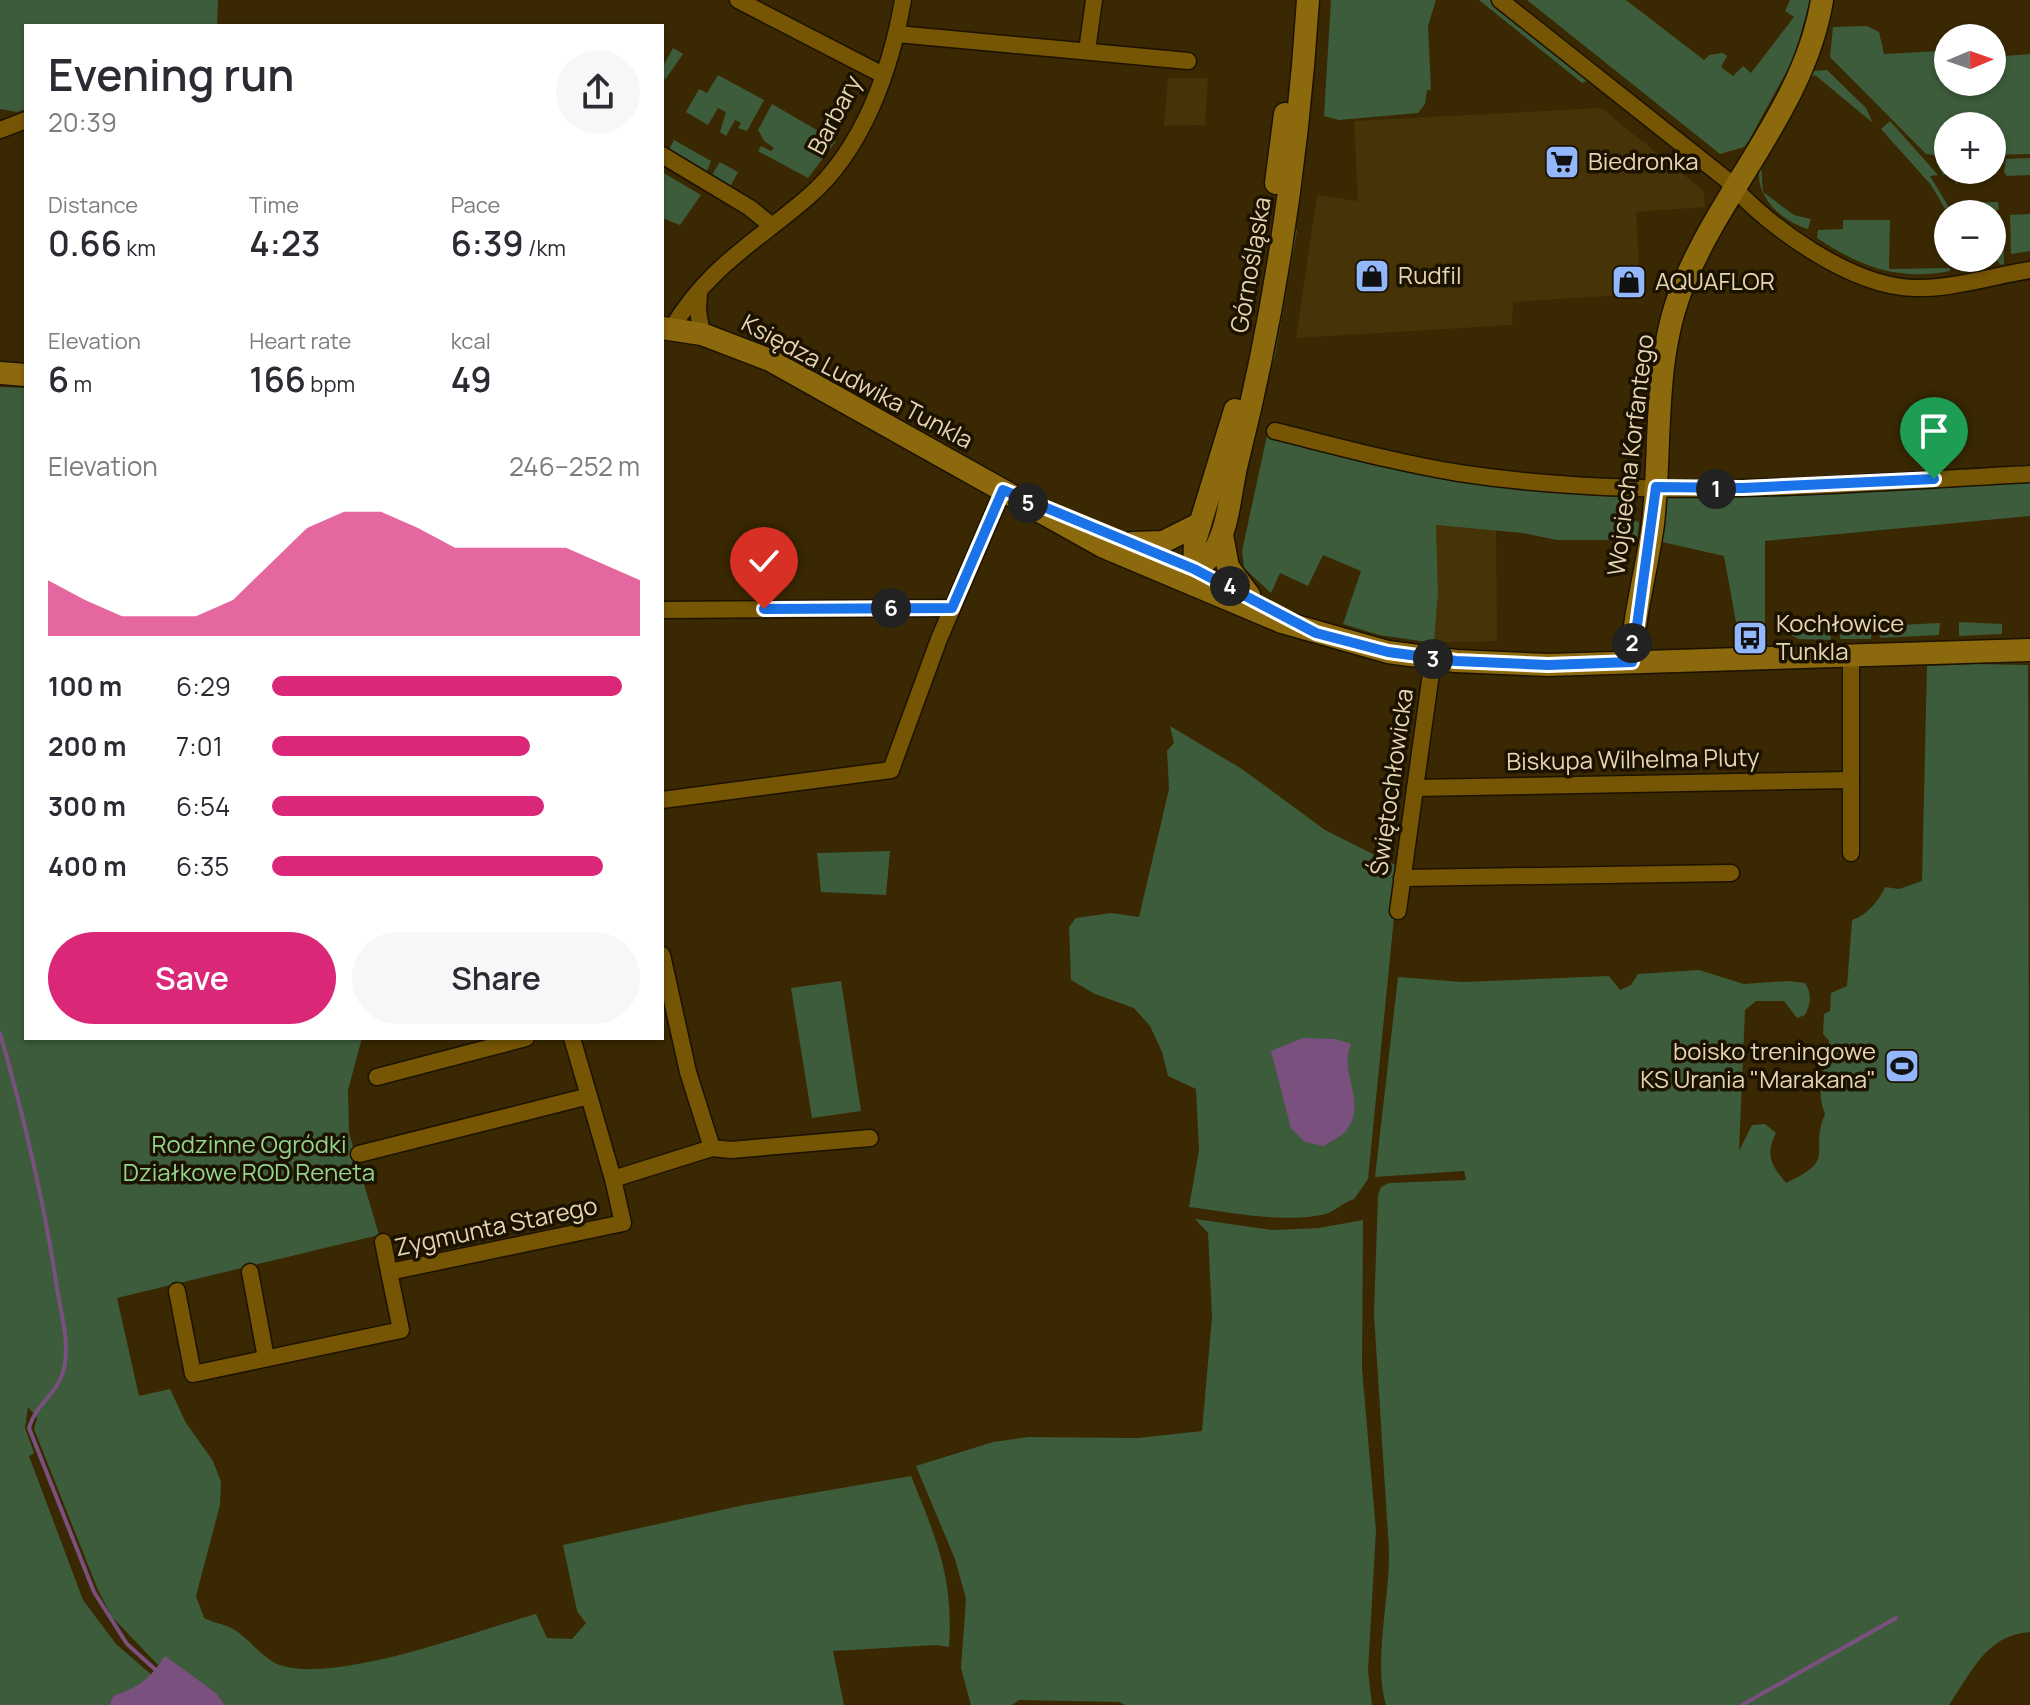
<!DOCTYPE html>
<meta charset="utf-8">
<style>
:root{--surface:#fff;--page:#f7f7f7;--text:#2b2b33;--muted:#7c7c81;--accent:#db2777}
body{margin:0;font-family:Manrope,sans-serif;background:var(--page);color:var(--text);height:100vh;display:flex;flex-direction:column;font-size:30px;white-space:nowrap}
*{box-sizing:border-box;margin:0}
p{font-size:26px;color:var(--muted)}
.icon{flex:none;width:44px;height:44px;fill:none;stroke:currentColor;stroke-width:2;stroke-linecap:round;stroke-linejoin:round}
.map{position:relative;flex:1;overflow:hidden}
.panel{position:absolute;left:24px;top:24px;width:640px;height:1016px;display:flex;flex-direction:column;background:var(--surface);border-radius:0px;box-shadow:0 2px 6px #0004}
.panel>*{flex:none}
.needle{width:52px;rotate:88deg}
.tools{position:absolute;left:1934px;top:24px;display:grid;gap:16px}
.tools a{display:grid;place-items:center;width:72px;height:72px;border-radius:50%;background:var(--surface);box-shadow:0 2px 6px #0004;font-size:40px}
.pin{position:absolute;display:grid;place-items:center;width:68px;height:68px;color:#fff;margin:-82px -34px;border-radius:50% 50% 50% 0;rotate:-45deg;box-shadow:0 0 8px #0007}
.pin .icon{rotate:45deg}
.km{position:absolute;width:40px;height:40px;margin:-20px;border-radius:50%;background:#222;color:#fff;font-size:22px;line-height:40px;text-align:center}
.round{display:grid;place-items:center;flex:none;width:84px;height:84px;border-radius:42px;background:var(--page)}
.head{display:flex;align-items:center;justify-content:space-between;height:136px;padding:0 24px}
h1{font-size:44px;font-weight:600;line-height:60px}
.stats{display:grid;grid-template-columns:repeat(3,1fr);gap:12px;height:136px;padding:8px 24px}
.stats div{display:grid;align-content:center}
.stats b{font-size:34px;font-weight:600}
.stats small{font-size:22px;font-weight:400}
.stats p{font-size:22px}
.chart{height:224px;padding:16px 24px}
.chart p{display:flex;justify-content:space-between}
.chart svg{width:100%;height:144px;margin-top:8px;fill:var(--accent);opacity:.7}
.cta{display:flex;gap:16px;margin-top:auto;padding:16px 24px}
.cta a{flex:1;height:92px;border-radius:48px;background:var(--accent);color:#fff;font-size:32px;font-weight:600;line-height:92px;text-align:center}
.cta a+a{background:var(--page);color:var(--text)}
ul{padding:0 24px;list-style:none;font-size:26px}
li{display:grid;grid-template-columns:128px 96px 1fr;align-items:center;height:60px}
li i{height:20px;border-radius:10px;background:var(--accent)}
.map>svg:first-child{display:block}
.built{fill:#463307}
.green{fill:#3d5c3b}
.water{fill:#7a507f}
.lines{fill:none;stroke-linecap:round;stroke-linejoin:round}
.stream{stroke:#7a507f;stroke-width:4}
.street-casing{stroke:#1c1200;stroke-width:19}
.secondary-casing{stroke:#1c1200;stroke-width:25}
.street{stroke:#765604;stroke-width:16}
.secondary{stroke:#8d690d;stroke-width:22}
.route-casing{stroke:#fff;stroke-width:16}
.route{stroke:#1a73e8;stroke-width:10}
.labels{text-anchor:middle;stroke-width:7;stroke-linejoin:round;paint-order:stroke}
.street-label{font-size:24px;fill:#e6d5b4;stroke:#1c1200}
.poi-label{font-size:24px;fill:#e6d5b4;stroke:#1c1200;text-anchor:start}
.park-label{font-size:24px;fill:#92d48e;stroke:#1c1200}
</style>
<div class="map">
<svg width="2030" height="1705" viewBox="0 0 2030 1705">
<rect width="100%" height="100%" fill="#392802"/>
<g class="built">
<path d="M 1168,78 L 1208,78 L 1205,125 L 1164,126 Z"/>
<path d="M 1601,108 L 1704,191 L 1705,207 L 1636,212 L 1641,294 L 1513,302 L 1512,325 L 1296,338 L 1317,195 L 1358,201 L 1354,121 Z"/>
<path d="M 1435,525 L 1496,530 L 1497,641 L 1434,643 L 1438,593 Z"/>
</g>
<g class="green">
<path d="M 0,0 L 218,0 L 217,26 L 26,26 L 26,109 L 17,112 L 0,109 Z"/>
<path d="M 1331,0 L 1436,0 L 1428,26 L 1431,90 L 1427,90 L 1425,104 L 1418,113 L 1339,120 L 1324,116 Z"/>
<path d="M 1479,0 L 1490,0 L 1589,80 L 1582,83 Z"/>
<path d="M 1527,0 L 1626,0 L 1704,60 L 1709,55 L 1723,53 L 1727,56 L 1721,67 L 1733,76 L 1743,66 L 1751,73 L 1794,17 L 1785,11 L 1790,0 L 1810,0 L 1794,58 L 1748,142 L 1744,147 L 1720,154 Z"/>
<path d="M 1867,26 L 1879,32 L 1884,54 L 1939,51 L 1940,59 L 1948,58 L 1948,82 L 1992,82 L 1992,57 L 2030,54 L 2030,154 L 1992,155 L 1992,126 L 1948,126 L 1948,157 L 1926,154 L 1830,57 L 1833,27 Z"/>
<path d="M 673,48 L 683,54 L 665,80 L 662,68 Z"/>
<path d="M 1827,70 L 1866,108 L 1873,123 L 1815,75 L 1810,77 L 1814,71 Z"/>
<path d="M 718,75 L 764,100 L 747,131 L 738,128 L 741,123 L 735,120 L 726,136 L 720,132 L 726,112 L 718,108 L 708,125 L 686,112 L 699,89 L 707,93 Z"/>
<path d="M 772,104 L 836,141 L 808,178 L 758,151 L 761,146 L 771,151 L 774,148 L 764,141 L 758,130 Z"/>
<path d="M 1890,121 L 1938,175 L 1930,176 L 1953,214 L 1948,214 L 1931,185 L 1881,129 Z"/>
<path d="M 674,140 L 711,161 L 707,171 L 669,150 Z"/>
<path d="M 2030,158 L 2030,175 L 2007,176 L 2004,172 L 2006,159 Z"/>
<path d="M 1992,160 L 1996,161 L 1997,172 L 1957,174 L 1957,186 L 1954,174 L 1943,175 L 1936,162 L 1948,161 L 1948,170 L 1992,170 Z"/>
<path d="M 720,162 L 738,172 L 730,187 L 712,175 Z"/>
<path d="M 1761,164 L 1763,192 L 1794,215 L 1811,219 L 1808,229 C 1782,222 1751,194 1761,164 Z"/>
<path d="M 662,172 L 701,195 L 680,225 L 662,218 Z"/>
<path d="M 1956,191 L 1958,203 L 1998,202 L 1999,210 L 1959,211 Z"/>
<path d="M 2030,214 L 2030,251 L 2011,254 L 2010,215 Z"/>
<path d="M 1992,215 L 2003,220 L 2004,264 L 2001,265 L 1992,256 Z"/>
<path d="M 1843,220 L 1890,220 L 1889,269 L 1950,268 L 1950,271 C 1897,281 1861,267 1817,238 L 1818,230 L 1843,229 Z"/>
<path d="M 1294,230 L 1297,230 L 1275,356 L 1267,379 L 1235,528 Z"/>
<path d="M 0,387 L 26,388 L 26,1038 L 362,1038 L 348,1090 L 349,1133 L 379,1235 L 117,1298 L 139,1396 L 170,1389 L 186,1423 L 213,1461 L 221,1482 L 220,1505 L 196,1596 L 204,1618 C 212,1622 218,1623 227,1626 C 245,1633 258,1654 275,1663 C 328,1688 478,1630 536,1614 L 547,1638 L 572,1639 L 586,1623 L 577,1611 L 563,1545 L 744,1505 L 911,1476 C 936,1537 954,1579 949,1647 L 937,1645 L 833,1651 L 844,1705 L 225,1705 L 216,1693 L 165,1657 L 159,1666 L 112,1617 L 98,1590 L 34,1429 L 37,1418 L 28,1407 L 25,1428 L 34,1453 L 29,1456 L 83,1600 L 116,1644 L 153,1676 L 137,1688 L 113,1696 L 109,1705 L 0,1705 Z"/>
<path d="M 1268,431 L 1609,493 C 1627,499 1627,503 1633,520 L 1639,522 L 1637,540 L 1557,540 L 1523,533 L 1436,525 L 1438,593 L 1434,643 L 1379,635 L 1343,624 L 1361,571 L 1323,555 L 1308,586 L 1280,573 L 1271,593 L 1244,568 L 1242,551 Z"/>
<path d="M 2030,481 L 2030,516 L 1765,541 L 1765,631 L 1738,633 L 1724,556 L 1662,542 L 1666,493 L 1850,492 Z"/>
<path d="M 1959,622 L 2002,624 L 2002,634 L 1959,636 Z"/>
<path d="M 1940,623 L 1939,635 L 1880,638 L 1879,626 Z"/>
<path d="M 1841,626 L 1872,626 L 1871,639 L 1840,639 Z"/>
<path d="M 1830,628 L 1831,640 L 1799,639 L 1782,631 Z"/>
<path d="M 1975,664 L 2028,665 L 2030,1632 C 1986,1635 1972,1672 1949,1705 L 1386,1705 C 1373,1661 1390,1598 1389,1551 L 1374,1314 L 1378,1195 L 1381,1187 L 1389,1183 L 1466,1180 L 1464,1171 L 1375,1177 L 1398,977 L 1462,982 L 1609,976 L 1620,990 L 1631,985 L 1638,974 L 1699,970 L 1744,984 L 1788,981 L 1805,983 C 1812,994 1811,1003 1805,1015 L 1797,1018 L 1784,1001 L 1756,1001 L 1745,1010 L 1739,1151 L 1752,1125 L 1765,1124 L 1776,1133 C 1765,1156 1771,1164 1786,1183 C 1839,1159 1808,1153 1825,1114 C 1814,1088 1827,1067 1829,1041 L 1823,1034 L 1824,1014 L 1830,1011 L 1831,993 L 1847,986 L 1852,920 C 1866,916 1880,900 1885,887 L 1899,889 L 1922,881 L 1927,666 Z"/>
<path d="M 1170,726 L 1242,769 L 1325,830 L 1399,867 L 1368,1179 L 1354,1199 C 1341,1203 1335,1213 1321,1215 C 1280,1223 1230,1212 1189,1207 L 1199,1150 L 1196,1089 L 1168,1076 L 1162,1052 L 1150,1026 L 1134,1008 L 1095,994 L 1071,980 L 1069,927 L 1076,918 L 1111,913 L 1139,917 L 1169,789 L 1167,751 L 1174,743 Z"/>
<path d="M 890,851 L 886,895 L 821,892 L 817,853 Z"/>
<path d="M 841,981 L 861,1111 L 812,1118 L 791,988 Z"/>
<path d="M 1195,1219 L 1272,1230 L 1319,1228 L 1363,1220 L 1362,1369 L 1376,1531 L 1368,1670 L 1372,1705 L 1125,1705 L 1119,1702 L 1019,1700 L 1012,1705 L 971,1705 L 961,1668 L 966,1599 L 955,1559 L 916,1466 L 993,1442 L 1028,1437 L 1138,1438 L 1202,1431 L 1212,1317 L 1208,1233 Z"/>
</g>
<g class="water">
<path d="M 1303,1038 L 1335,1039 L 1351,1044 C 1338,1073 1369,1105 1345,1132 C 1341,1137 1330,1141 1324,1146 L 1305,1142 L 1291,1128 L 1271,1051 Z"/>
<path d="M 165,1656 L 216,1693 L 225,1705 L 109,1705 L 113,1696 C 140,1687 149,1679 165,1656 Z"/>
</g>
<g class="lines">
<g class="stream">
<path d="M 0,1033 C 24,1117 44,1201 57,1288 C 61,1314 71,1346 63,1372 C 56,1396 36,1403 29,1428 L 94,1592 L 127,1644 L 158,1672"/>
<path d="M 1742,1705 L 1896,1618"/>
</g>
<g class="street-casing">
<g id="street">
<path d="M 738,0 L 883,75"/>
<path d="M 1500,0 L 1727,180 C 1767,226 1851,287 1915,288 C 1952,289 1993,276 2030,270"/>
<path d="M 897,34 L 1188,61"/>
<path d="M 1087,51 L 1094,0"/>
<path d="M 0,130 L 26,120"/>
<path d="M 662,155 L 750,208 L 772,226"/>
<path d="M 699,291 L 698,311 L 702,334"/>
<path d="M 672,328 C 710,265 755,243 808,197 C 863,150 891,69 903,0"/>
<path d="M 1275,431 C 1336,446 1397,463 1459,473 C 1648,502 1841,484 2030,474"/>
<path d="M 662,610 L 952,608"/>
<path d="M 1851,655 L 1851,853"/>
<path d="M 1415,788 L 1851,780"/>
<path d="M 662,800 L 891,770 L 939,639 L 1003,490"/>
<path d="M 1402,878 L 1731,873"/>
<path d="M 1398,911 L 1433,659"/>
<path d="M 662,955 L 688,1072 L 712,1148 L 731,1150 L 870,1138"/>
<path d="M 572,1038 L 589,1096"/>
<path d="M 377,1077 L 526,1038"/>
<path d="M 359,1154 L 589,1096 L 613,1179"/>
<path d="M 383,1242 L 389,1272"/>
<path d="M 250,1272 L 266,1358"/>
<path d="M 177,1291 L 193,1374 L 401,1330 L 389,1272 L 623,1223 L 613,1179 L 712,1148"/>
</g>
</g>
<g class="secondary-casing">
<g id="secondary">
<path d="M 1276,183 L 1285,114"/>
<path d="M 662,328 L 702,334 L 770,360 L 1102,546 L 1282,622 L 1388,652 L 1456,661 L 1548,665 L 2030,650"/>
<path d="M 0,373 L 26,375"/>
<path d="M 1222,535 L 1228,567 L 1249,595"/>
<path d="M 1132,543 L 1163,542 L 1199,524"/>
<path d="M 1172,575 C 1188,571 1203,568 1213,553 C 1230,526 1230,489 1238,459 C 1276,308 1298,155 1308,0"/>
<path d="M 1198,580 L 1194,569 L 1195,541 L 1235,410"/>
<path d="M 1632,662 C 1633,615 1647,570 1653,524 C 1662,444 1652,358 1684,283 C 1724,186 1805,105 1822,0"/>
</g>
</g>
<use href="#street" class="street"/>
<use href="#secondary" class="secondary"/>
</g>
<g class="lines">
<g class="route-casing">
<path id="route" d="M 764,609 L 952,608 L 1003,490 L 1194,569 L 1316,633 L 1388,652 L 1456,661 L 1548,665 L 1632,662 L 1656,487 L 1743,488 L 1934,479"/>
</g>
<use href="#route" class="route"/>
</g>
<defs>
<g id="supermarket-square" transform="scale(1.8)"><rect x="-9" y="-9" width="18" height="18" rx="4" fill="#93b7fd" stroke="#1c1200"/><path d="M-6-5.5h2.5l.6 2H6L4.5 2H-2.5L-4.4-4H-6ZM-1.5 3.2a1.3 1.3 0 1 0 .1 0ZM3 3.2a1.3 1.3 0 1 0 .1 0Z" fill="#111"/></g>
<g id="shop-square" transform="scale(1.8)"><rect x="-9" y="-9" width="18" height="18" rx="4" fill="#93b7fd" stroke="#1c1200"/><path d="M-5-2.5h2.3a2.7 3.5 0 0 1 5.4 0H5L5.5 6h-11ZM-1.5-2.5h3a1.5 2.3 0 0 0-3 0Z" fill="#111"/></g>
<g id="bus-square" transform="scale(1.8)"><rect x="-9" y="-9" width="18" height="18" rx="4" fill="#93b7fd" stroke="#1c1200"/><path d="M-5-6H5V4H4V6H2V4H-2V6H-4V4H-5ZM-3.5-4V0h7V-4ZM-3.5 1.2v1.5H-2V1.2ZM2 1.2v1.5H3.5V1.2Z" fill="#111"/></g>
<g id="stadium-square" transform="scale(1.8)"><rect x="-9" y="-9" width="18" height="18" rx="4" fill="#93b7fd" stroke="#1c1200"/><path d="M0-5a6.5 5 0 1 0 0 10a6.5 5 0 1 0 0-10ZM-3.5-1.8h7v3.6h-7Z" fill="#111"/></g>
</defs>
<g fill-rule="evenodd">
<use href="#supermarket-square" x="1562" y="162"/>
<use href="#shop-square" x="1372" y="276"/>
<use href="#shop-square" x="1629" y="282"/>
<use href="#bus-square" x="1750" y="638"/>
<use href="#stadium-square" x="1902" y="1066"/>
</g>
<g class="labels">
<g class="street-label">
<text transform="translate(835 115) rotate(-62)" y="8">Barbary</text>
<text transform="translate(1251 265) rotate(-80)" y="8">Górnośląska</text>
<text transform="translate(857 382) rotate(28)" y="8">Księdza Ludwika Tunkla</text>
<text transform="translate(1631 455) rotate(-83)" y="8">Wojciecha Korfantego</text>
<text transform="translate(1633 760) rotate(-1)" y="8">Biskupa Wilhelma Pluty</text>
<text transform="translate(1392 782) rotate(-82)" y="8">Świętochłowicka</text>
<text transform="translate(496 1227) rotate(-12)" y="8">Zygmunta Starego</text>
</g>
<g class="poi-label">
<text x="1588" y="170">Biedronka</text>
<text x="1398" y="284">Rudfil</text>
<text x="1655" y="290">AQUAFLOR</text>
<text x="1776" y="632">Kochłowice<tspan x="1776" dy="28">Tunkla</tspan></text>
<text x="1876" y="1060" text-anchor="end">boisko treningowe<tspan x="1876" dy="28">KS Urania "Marakana"</tspan></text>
</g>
<g class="park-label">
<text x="249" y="1153">Rodzinne Ogródki<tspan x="249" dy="28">Działkowe ROD Reneta</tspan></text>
</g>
</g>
</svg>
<div class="tools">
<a><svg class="needle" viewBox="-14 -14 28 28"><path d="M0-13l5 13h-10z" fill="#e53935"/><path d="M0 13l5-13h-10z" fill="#7c7c81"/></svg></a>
<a>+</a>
<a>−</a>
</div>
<div class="pin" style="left:1934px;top:479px;background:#1e9e55"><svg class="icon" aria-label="arrive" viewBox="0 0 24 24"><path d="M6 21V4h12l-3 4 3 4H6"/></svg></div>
<div class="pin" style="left:764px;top:609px;background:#d93025"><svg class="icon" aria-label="check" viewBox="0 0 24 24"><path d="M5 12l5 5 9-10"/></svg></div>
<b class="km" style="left:1716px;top:489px">1</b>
<b class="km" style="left:1632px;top:643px">2</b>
<b class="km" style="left:1433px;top:659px">3</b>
<b class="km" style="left:1230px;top:586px">4</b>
<b class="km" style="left:1028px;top:503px">5</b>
<b class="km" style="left:891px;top:608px">6</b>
<section class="panel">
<div class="head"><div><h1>Evening run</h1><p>20:39</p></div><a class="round"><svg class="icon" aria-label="share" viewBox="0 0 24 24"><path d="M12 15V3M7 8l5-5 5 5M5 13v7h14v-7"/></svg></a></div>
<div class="stats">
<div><p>Distance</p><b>0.66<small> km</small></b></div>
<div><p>Time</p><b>4:23</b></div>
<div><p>Pace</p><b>6:39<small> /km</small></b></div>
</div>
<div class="stats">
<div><p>Elevation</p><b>6<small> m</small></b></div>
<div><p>Heart rate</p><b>166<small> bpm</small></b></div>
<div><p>kcal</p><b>49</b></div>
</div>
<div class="chart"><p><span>Elevation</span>246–252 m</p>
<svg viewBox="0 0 160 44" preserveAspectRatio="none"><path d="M0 44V27L10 33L20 38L30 38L40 38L50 33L60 22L70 11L80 6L90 6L100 11L110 17L120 17L130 17L140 17L150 22L160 27V44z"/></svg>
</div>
<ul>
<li><b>100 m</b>6:29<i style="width:95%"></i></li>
<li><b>200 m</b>7:01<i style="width:70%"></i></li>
<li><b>300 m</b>6:54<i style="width:74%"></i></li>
<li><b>400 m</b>6:35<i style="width:90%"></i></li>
</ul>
<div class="cta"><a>Save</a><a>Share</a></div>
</section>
</div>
